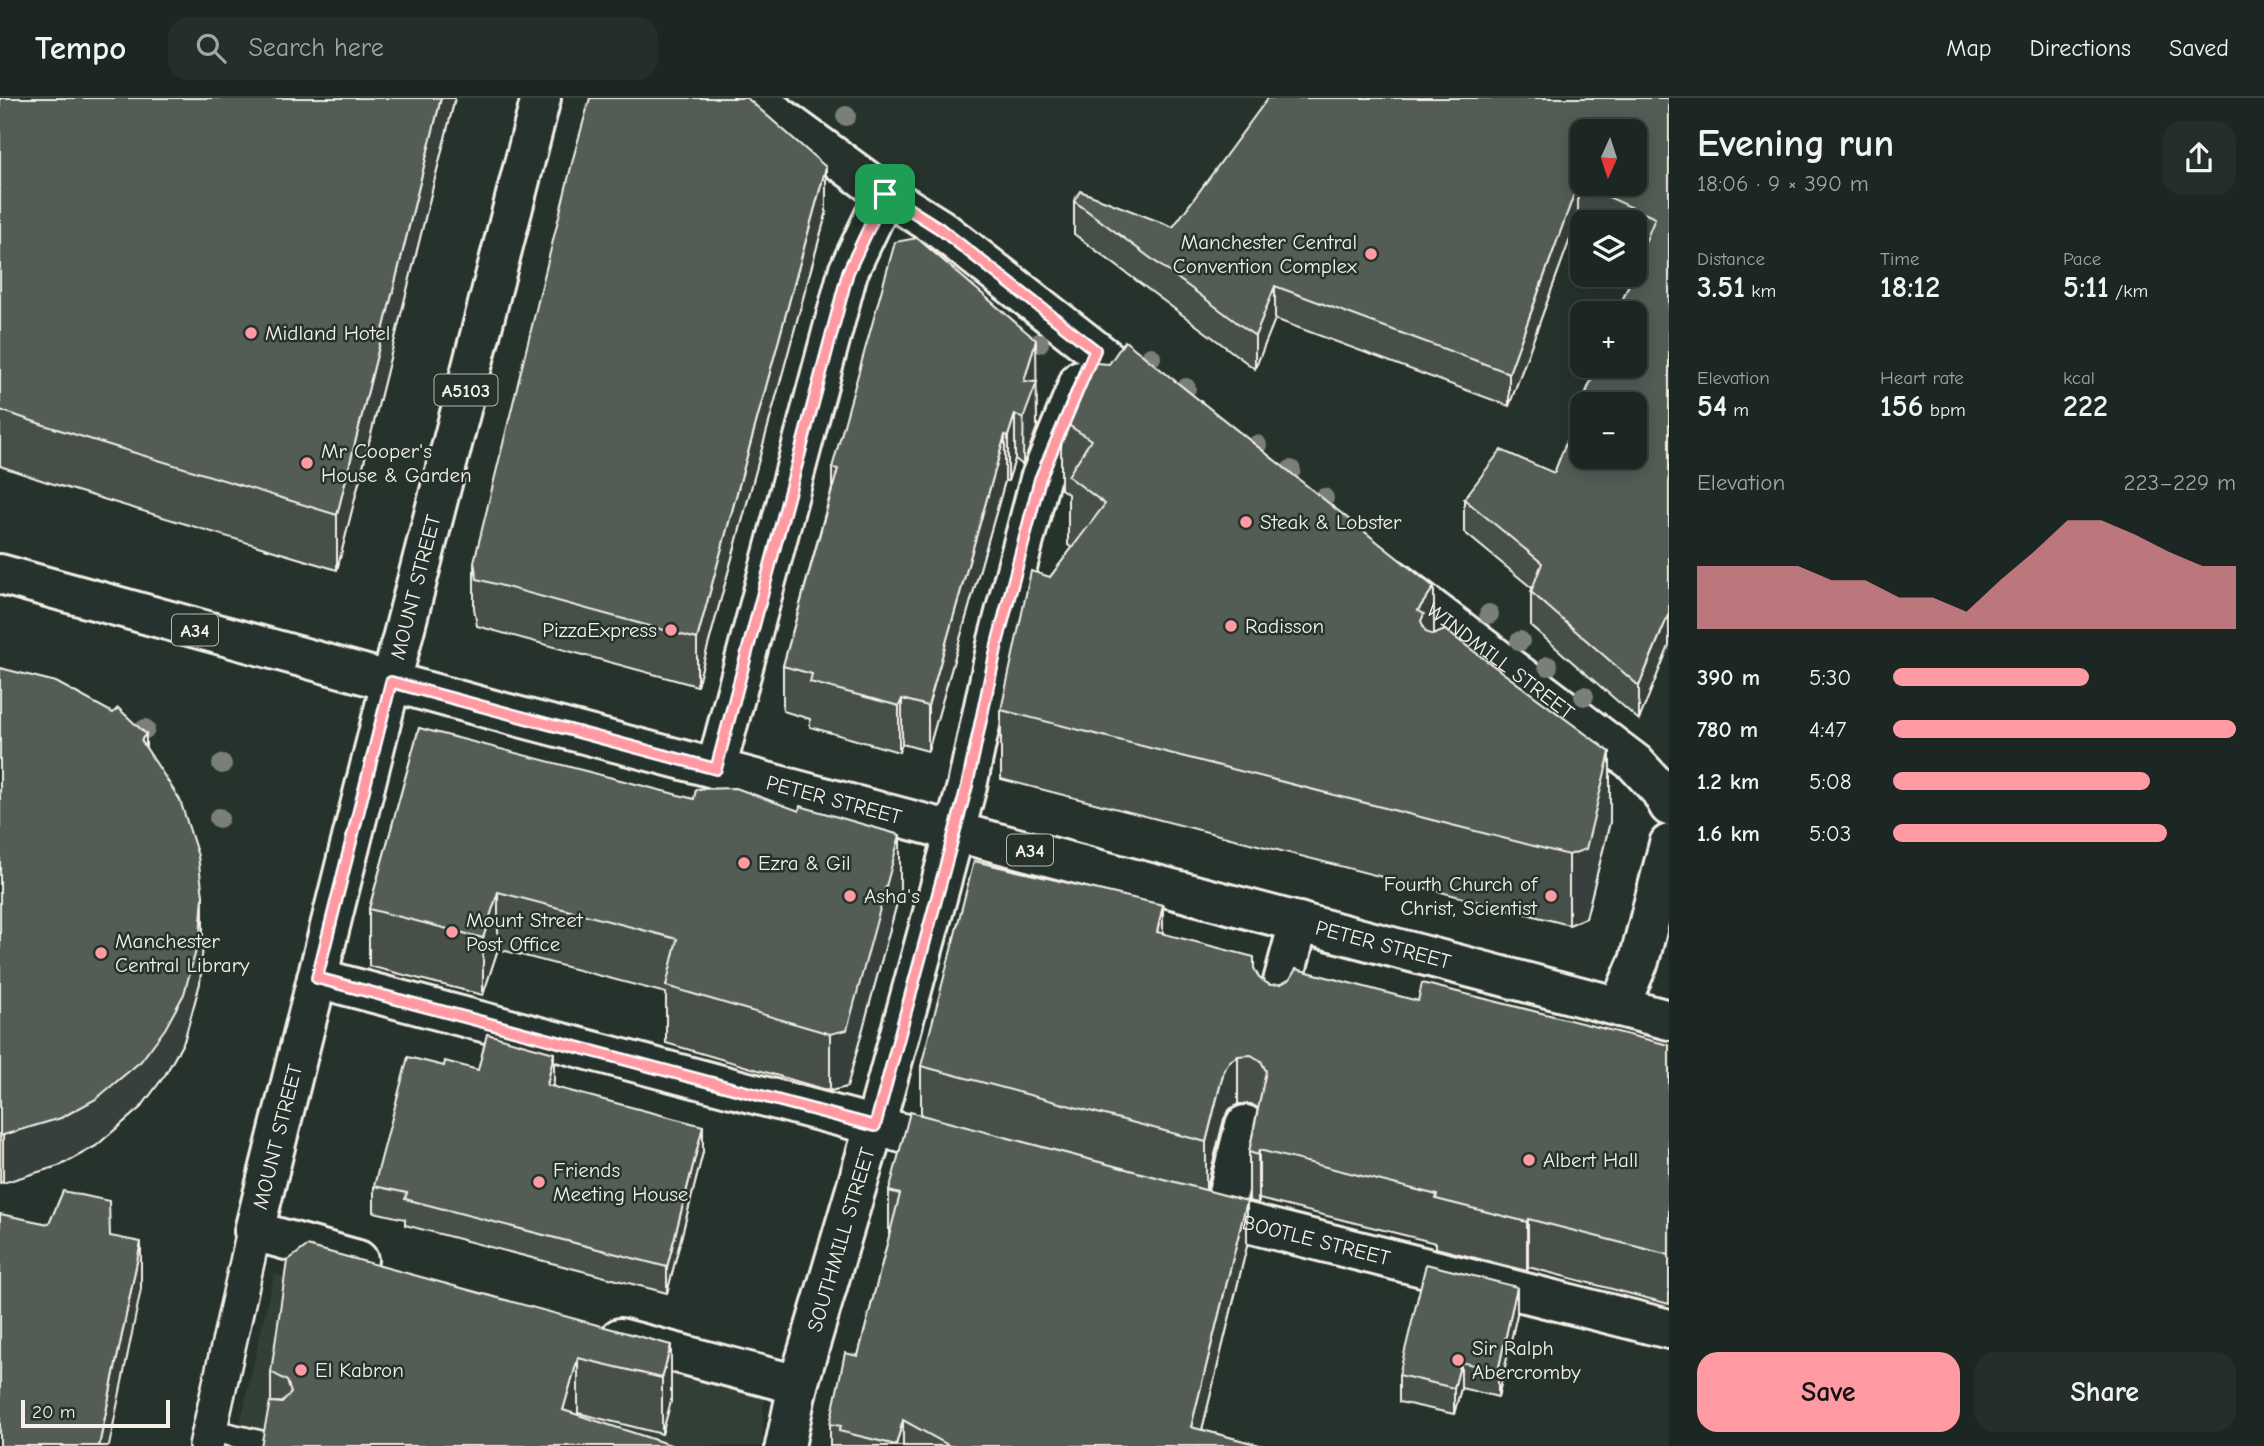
<!DOCTYPE html>
<meta charset="utf-8">
<style>
:root{--surface:#1c2622;--page:#252e2a;--text:#f1f3f6;--muted:#a0a5a5;--line:#3a4340;--accent:#ff9aa2}
body{margin:0;font-family:"Comic Neue",sans-serif;background:var(--page);color:var(--text);height:100vh;display:flex;flex-direction:column;font-size:26px;white-space:nowrap}
*{box-sizing:border-box;margin:0}
p{font-size:23px;color:var(--muted)}
.icon{flex:none;width:38px;height:38px;fill:none;stroke:currentColor;stroke-width:2;stroke-linecap:round;stroke-linejoin:round}
.map{position:relative;flex:1;overflow:hidden}
.sheet{display:flex;flex-direction:column;background:var(--surface);width:595px}
.sheet>*{flex:none}
.needle{width:46px;rotate:183deg}
.fabs{position:absolute;left:1570px;top:21px;display:grid;gap:14px}
.fabs a{display:grid;place-items:center;width:77px;height:77px;border-radius:14px;background:var(--surface);box-shadow:0 4px 18px #0003,0 0 0 2px var(--line);font-size:35px}
.scale{position:absolute;left:21px;bottom:18px;width:149px;box-sizing:border-box;padding-left:7px;border:4px solid #f4f1e8;border-top:0;font-size:19px;line-height:24px;white-space:nowrap;color:#f4f1e8;-webkit-text-stroke:5px #26332d;paint-order:stroke}
.pin{position:absolute;display:grid;place-items:center;width:60px;height:60px;color:#fff;margin:-30px;border-radius:14px;box-shadow:0 4px 10px #0006}
.round{display:grid;place-items:center;flex:none;width:74px;height:74px;border-radius:21px;background:var(--page)}
.headline{display:flex;align-items:center;justify-content:space-between;height:119px;padding:0 28px}
h1{font-size:38px;font-weight:700;line-height:52px}
.figures{display:grid;grid-template-columns:repeat(3,1fr);gap:10px;height:119px;padding:7px 28px}
.figures div{display:grid;align-content:center}
.figures b{font-size:30px;font-weight:700}
.figures small{font-size:19px;font-weight:400}
.figures p{font-size:19px}
.chart{height:196px;padding:14px 28px}
.chart p{display:flex;justify-content:space-between}
.chart svg{width:100%;height:126px;margin-top:7px;fill:var(--accent);opacity:.7}
.action{display:flex;gap:14px;margin-top:auto;padding:14px 28px}
.action a{flex:1;height:80px;border-radius:21px;background:var(--accent);color:#111;font-size:28px;font-weight:700;line-height:80px;text-align:center}
.action a+a{background:var(--page);color:var(--text)}
ul{padding:0 28px;list-style:none;font-size:23px}
li{display:grid;grid-template-columns:112px 84px 1fr;align-items:center;height:52px}
li i{height:18px;border-radius:9px;background:var(--accent)}
header{display:flex;align-items:center;gap:42px;box-sizing:border-box;height:98px;padding:0 35px;background:var(--surface);border-bottom:2px solid var(--line)}
header strong{font-size:33px}
nav{display:flex;gap:38px;margin-inline-start:auto;font-size:24px}
.search{width:490px;height:63px;background:var(--page);display:flex;align-items:center;gap:18px;box-sizing:border-box;padding:0 24px;border-radius:21px;color:var(--muted);font-size:26px}
main{display:flex;flex:1;min-height:0}
.map>svg:first-child{display:block}
.built{fill:#333f39}
.lines{fill:none;stroke-linecap:round;stroke-linejoin:round}
.service-casing{stroke:#f4f1e8;stroke-width:26}
.pedestrian-casing{stroke:#f4f1e8;stroke-width:38}
.minor-casing{stroke:#f4f1e8;stroke-width:44}
.primary-casing{stroke:#f4f1e8;stroke-width:44}
.service{stroke:#26332d;stroke-width:21}
.pedestrian{stroke:#26332d;stroke-width:33}
.minor{stroke:#26332d;stroke-width:38}
.primary{stroke:#26332d;stroke-width:38}
.tree{fill:#7a8079}
.wall{fill:#474f49;stroke:#f4f1e8;stroke-width:2}
.shaded-wall{fill:#39403c;stroke:#f4f1e8;stroke-width:2}
.building{fill:#525c55;stroke:#f4f1e8;stroke-width:2;fill-rule:evenodd}
.route-casing{stroke:#fff;stroke-width:14}
.route{stroke:#ff9aa2;stroke-width:9}
.poi-dot{fill:#ff9aa2;stroke:#26332d;stroke-width:2.5}
.labels{text-anchor:middle;stroke-width:5;stroke-linejoin:round;paint-order:stroke}
.shield{fill:#26332d;stroke:#b6b8b0;stroke-width:2}
.shield-label{font-size:19px;font-weight:bold;fill:#f4f1e8}
.poi-label{font-size:21px;fill:#f4f1e8;stroke:#26332d;text-anchor:start}
.street-label{font-size:21px;fill:#f4f1e8;stroke:#26332d}
</style>
<header>
<strong>Tempo</strong>
<div class="search"><svg class="icon" aria-label="search" viewBox="0 0 24 24"><circle cx="10" cy="10" r="6"/><path d="M15 15l6 6"/></svg>Search here</div>
<nav><a>Map</a><a>Directions</a><a>Saved</a></nav>
</header>
<main>
<div class="map">
<svg width="1669" height="1348" viewBox="0 0 1669 1348">
<rect width="100%" height="100%" fill="#26332d"/>
<filter id="ink" filterUnits="userSpaceOnUse"><feTurbulence type="fractalNoise" baseFrequency=".0143" numOctaves="2"/><feDisplacementMap in="SourceGraphic" scale="14" xChannelSelector="R" yChannelSelector="G"/><feConvolveMatrix kernelMatrix="1 2 1 2 8 2 1 2 1" color-interpolation-filters="sRGB"/></filter>
<g filter="url(#ink)">
<path class="built" d="M 274,1176 L 764,1300 L 762,1348 L 235,1348 Z"/>
<g class="lines">
<g class="service-casing">
<path id="service" d="M 210,1332 L 278,1348"/>
</g>
<g class="pedestrian-casing">
<path id="pedestrian" d="M 206,1348 L 254,1133"/>
</g>
<g class="minor-casing">
<g id="minor">
<path d="M 754,0 L 885,96 L 939,130 L 1150,295"/>
<path id="s1" d="M 1392,481 L 1635,665 L 1660,692 L 1669,708"/>
<path d="M 716,671 L 848,174 L 885,96"/>
<path d="M 317,880 L 955,1049"/>
<path d="M 1619,909 L 1639,863 L 1669,746"/>
<path d="M 1275,914 L 1299,824"/>
<path id="s2" d="M 1196,1112 L 1669,1231"/>
<path d="M 1222,1119 L 1245,1027"/>
<path id="s3" d="M 358,1162 L 254,1133 L 391,584"/>
<path d="M 620,1240 L 798,1287"/>
<path id="s4" d="M 785,1348 L 798,1287 L 879,1013 L 938,796 L 967,688 L 998,542 L 1040,381 L 1080,282"/>
</g>
</g>
<g class="primary-casing">
<g id="primary">
<path id="s5" d="M 0,476 L 501,614 L 1669,922"/>
<path id="s6" d="M 391,584 L 541,0"/>
</g>
</g>
<use href="#service" class="service"/>
<use href="#pedestrian" class="pedestrian"/>
<use href="#minor" class="minor"/>
<use href="#primary" class="primary"/>
</g>
<g class="tree">
<circle cx="846" cy="18" r="10"/>
<circle cx="1039" cy="245" r="10"/>
<circle cx="1151" cy="259" r="10"/>
<circle cx="1186" cy="290" r="10"/>
<circle cx="1257" cy="347" r="10"/>
<circle cx="1291" cy="372" r="10"/>
<circle cx="1324" cy="400" r="10"/>
<circle cx="1489" cy="516" r="10"/>
<circle cx="1520" cy="543" r="10"/>
<circle cx="1548" cy="568" r="10"/>
<circle cx="1584" cy="598" r="10"/>
<circle cx="145" cy="631" r="10"/>
<circle cx="222" cy="666" r="10"/>
<circle cx="219" cy="720" r="10"/>
</g>
<g class="wall">
<path d="M 0,0 L 455,0 L 337,472 L 44,383 L 0,368 Z"/>
<path d="M 1669,0 L 1639,622 L 1531,528 L 1531,494 L 1533,491 L 1464,434 L 1464,401 L 1554,375 L 1644,148 L 1634,143 L 1634,124 L 1591,124 L 1578,119 L 1509,308 L 1275,221 L 1255,271 L 1074,136 L 1074,103 L 1173,129 Z"/>
<path d="M 826,116 L 697,588 L 477,528 L 474,510 L 474,464 Z"/>
<path d="M 1036,284 L 1037,329 L 1023,367 L 1015,361 L 1008,383 L 1005,383 L 928,653 L 902,646 L 899,654 L 810,629 L 810,621 L 783,613 L 783,568 L 832,390 L 832,370 Z"/>
<path d="M 1061,322 L 1434,537 L 1610,724 L 1586,820 L 1569,827 L 1001,681 L 1001,612 L 1050,479 L 1072,450 L 1068,447 L 1068,396 L 1061,391 Z"/>
<path d="M 0,570 L 146,651 L 203,845 L 200,885 L 184,943 L 165,977 L 141,1009 L 96,1048 L 61,1067 L 0,1085 Z"/>
<path d="M 419,630 L 900,794 L 847,989 L 830,993 L 666,945 L 666,895 L 498,851 L 483,897 L 369,868 L 369,811 Z"/>
<path d="M 1163,836 L 1254,871 L 1259,880 L 1270,887 L 1418,903 L 1669,947 L 1669,1206 L 1528,1169 L 1527,1173 L 1436,1150 L 1436,1145 L 1259,1101 L 1258,1105 L 1249,1103 L 1249,1054 L 1258,1010 L 1251,1006 L 1238,1006 L 1230,1011 L 1224,1021 L 1206,1092 L 1247,1148 L 1202,1332 L 1263,1348 L 830,1348 L 830,1326 L 858,1258 L 889,1139 L 889,1093 L 921,1017 L 921,968 Z"/>
<path d="M 444,968 L 554,981 L 553,988 L 703,1054 L 667,1195 L 405,1127 L 405,1121 L 374,1114 L 374,1088 Z"/>
<path d="M 1517,1216 L 1498,1299 L 1461,1290 L 1454,1316 L 1399,1304 L 1399,1277 Z"/>
<path d="M 671,1247 L 671,1303 L 662,1336 L 578,1315 L 577,1317 L 271,1304 L 271,1274 Z"/>
</g>
<g class="shaded-wall">
<path d="M 441,0 L 455,0 L 337,472 L 337,417 Z"/>
<path d="M 826,69 L 826,116 L 697,588 L 697,541 Z"/>
<path d="M 1578,85 L 1578,119 L 1509,308 L 1509,275 Z"/>
<path d="M 1275,188 L 1275,221 L 1255,271 L 1255,238 Z"/>
<path d="M 1036,242 L 1037,329 L 1023,367 L 1024,283 Z"/>
<path d="M 1015,316 L 1015,361 L 1008,383 L 1008,338 Z"/>
<path d="M 1005,337 L 1005,383 L 928,653 L 928,608 Z"/>
<path d="M 1434,489 L 1434,558 L 1424,574 L 1418,512 Z"/>
<path d="M 1669,515 L 1669,548 L 1639,622 L 1639,588 Z"/>
<path d="M 902,601 L 902,646 L 899,654 L 899,608 Z"/>
<path d="M 146,636 L 146,682 L 141,642 Z"/>
<path d="M 1610,654 L 1610,724 L 1586,820 L 1569,827 L 1569,757 Z"/>
<path d="M 900,737 L 900,794 L 847,989 L 830,993 L 830,936 Z"/>
<path d="M 498,794 L 498,851 L 483,897 L 483,840 Z"/>
<path d="M 203,798 L 203,845 L 200,885 L 184,943 L 165,977 L 141,1009 L 96,1048 L 61,1067 L 3,1085 L 3,1038 Z"/>
<path d="M 1163,807 L 1163,856 L 1157,834 Z"/>
<path d="M 554,955 L 554,981 L 547,1013 L 547,987 Z"/>
<path d="M 1238,958 L 1238,1006 L 1230,1011 L 1224,1021 L 1206,1092 L 1206,1044 L 1224,972 L 1230,963 Z"/>
<path d="M 703,1028 L 703,1054 L 667,1195 L 667,1169 Z"/>
<path d="M 1259,1052 L 1259,1101 L 1258,1105 L 1258,1057 Z"/>
<path d="M 1247,1103 L 1247,1148 L 1198,1348 L 1191,1329 Z"/>
<path d="M 1528,1121 L 1528,1169 L 1527,1173 L 1527,1124 Z"/>
<path d="M 141,1144 L 141,1191 L 109,1348 L 99,1348 Z"/>
<path d="M 1517,1189 L 1517,1216 L 1498,1299 L 1498,1273 Z"/>
<path d="M 671,1247 L 671,1303 L 662,1336 L 662,1280 Z"/>
<path d="M 578,1260 L 578,1315 L 569,1348 L 563,1312 Z"/>
<path d="M 1461,1264 L 1461,1290 L 1454,1316 L 1454,1290 Z"/>
<path d="M 903,1322 L 903,1348 L 896,1348 L 896,1347 Z"/>
</g>
<g class="building">
<path d="M 0,0 L 441,0 L 337,417 L 44,327 L 0,312 Z"/>
<path d="M 590,0 L 747,0 L 826,69 L 697,541 L 477,481 L 474,464 L 574,57 Z"/>
<path d="M 1268,0 L 1669,0 L 1669,515 L 1639,588 L 1531,494 L 1542,465 L 1464,401 L 1501,352 L 1554,375 L 1597,268 L 1634,268 L 1634,215 L 1617,215 L 1633,177 L 1634,177 L 1634,172 L 1655,120 L 1578,85 L 1509,275 L 1275,188 L 1255,238 L 1074,103 L 1080,93 L 1173,129 ZM 1582,33 L 1634,33 L 1634,86 L 1582,86 ZM 1582,306 L 1634,306 L 1634,359 L 1582,359 Z"/>
<path d="M 917,140 L 1036,242 L 1024,283 L 1037,284 L 1023,321 L 1015,316 L 1008,338 L 1005,337 L 928,608 L 902,601 L 899,608 L 810,584 L 812,576 L 783,568 L 838,371 L 832,370 L 895,144 Z"/>
<path d="M 1125,243 L 1434,489 L 1418,512 L 1424,516 L 1421,523 L 1426,534 L 1433,537 L 1445,532 L 1610,654 L 1586,751 L 1569,757 L 1001,612 L 1031,473 L 1050,479 L 1105,406 L 1068,378 L 1091,342 L 1061,322 L 1082,264 L 1109,266 Z"/>
<path d="M 0,570 L 56,584 L 113,615 L 118,610 L 146,636 L 141,642 L 180,702 L 198,758 L 203,798 L 200,838 L 184,896 L 165,931 L 141,963 L 96,1001 L 61,1020 L 0,1038 Z"/>
<path d="M 419,630 L 694,701 L 696,691 L 736,690 L 799,713 L 800,708 L 900,737 L 847,932 L 830,936 L 666,888 L 677,841 L 498,794 L 483,840 L 369,811 Z"/>
<path d="M 974,763 L 1163,807 L 1157,834 L 1254,859 L 1254,870 L 1259,880 L 1270,887 L 1281,886 L 1290,881 L 1296,871 L 1418,903 L 1422,885 L 1669,947 L 1669,1157 L 1528,1121 L 1527,1124 L 1436,1101 L 1437,1097 L 1259,1052 L 1258,1057 L 1249,1054 L 1266,973 L 1261,963 L 1251,957 L 1238,958 L 1230,963 L 1224,972 L 1206,1044 L 921,968 Z"/>
<path d="M 487,936 L 554,955 L 547,987 L 703,1028 L 667,1169 L 405,1101 L 407,1095 L 374,1088 L 408,959 L 444,968 L 445,963 L 478,972 Z"/>
<path d="M 910,1014 L 1247,1103 L 1191,1329 L 1263,1348 L 950,1348 L 903,1322 L 896,1347 L 839,1333 L 841,1328 L 830,1326 L 845,1255 L 858,1258 L 900,1096 L 889,1093 Z"/>
<path d="M 63,1093 L 109,1103 L 110,1138 L 141,1144 L 99,1348 L 0,1348 L 0,1116 L 49,1126 Z"/>
<path d="M 307,1148 L 671,1247 L 662,1280 L 578,1260 L 563,1312 L 674,1348 L 261,1348 L 270,1304 L 282,1305 L 291,1295 L 287,1283 L 271,1274 L 287,1163 Z"/>
<path d="M 1426,1166 L 1517,1189 L 1498,1273 L 1461,1264 L 1454,1290 L 1399,1277 Z"/>
</g>
</g>
<g class="lines" filter="url(#ink)">
<g class="route-casing">
<path id="route" d="M 885,96 L 939,130 L 1095,252 L 1040,381 L 998,542 L 967,688 L 875,1028 L 317,880 L 391,584 L 716,671 L 848,174 Z"/>
</g>
<use href="#route" class="route"/>
</g>
<g class="poi-dot">
<circle cx="1371" cy="156" r="7"/>
<circle cx="251" cy="235" r="7"/>
<circle cx="307" cy="365" r="7"/>
<circle cx="1246" cy="424" r="7"/>
<circle cx="1231" cy="528" r="7"/>
<circle cx="671" cy="532" r="7"/>
<circle cx="744" cy="765" r="7"/>
<circle cx="850" cy="798" r="7"/>
<circle cx="1551" cy="798" r="7"/>
<circle cx="452" cy="834" r="7"/>
<circle cx="101" cy="855" r="7"/>
<circle cx="1529" cy="1062" r="7"/>
<circle cx="539" cy="1084" r="7"/>
<circle cx="1458" cy="1262" r="7"/>
<circle cx="301" cy="1272" r="7"/>
</g>
<g class="labels">
<g class="shield">
<rect x="434.5" y="276.5" width="63" height="31" rx="5"/>
<rect x="172" y="516.5" width="46" height="31" rx="5"/>
<rect x="1007" y="736.5" width="46" height="31" rx="5"/>
</g>
<g class="shield-label">
<text x="466" y="299">A5103</text>
<text x="195" y="539">A34</text>
<text x="1030" y="759">A34</text>
</g>
<g class="poi-label">
<text x="1357" y="151" text-anchor="end">Manchester Central<tspan x="1357" dy="24">Convention Complex</tspan></text>
<text x="265" y="242">Midland Hotel</text>
<text x="321" y="360">Mr Cooper's<tspan x="321" dy="24">House &amp; Garden</tspan></text>
<text x="1260" y="431">Steak &amp; Lobster</text>
<text x="1245" y="535">Radisson</text>
<text x="657" y="539" text-anchor="end">PizzaExpress</text>
<text x="758" y="772">Ezra &amp; Gil</text>
<text x="1537" y="793" text-anchor="end">Fourth Church of<tspan x="1537" dy="24">Christ, Scientist</tspan></text>
<text x="864" y="805">Asha's</text>
<text x="466" y="829">Mount Street<tspan x="466" dy="24">Post Office</tspan></text>
<text x="115" y="850">Manchester<tspan x="115" dy="24">Central Library</tspan></text>
<text x="1543" y="1069">Albert Hall</text>
<text x="553" y="1079">Friends<tspan x="553" dy="24">Meeting House</tspan></text>
<text x="1472" y="1257">Sir Ralph<tspan x="1472" dy="24">Abercromby</tspan></text>
<text x="315" y="1279">El Kabron</text>
</g>
<g class="street-label">
<text dy="7" stroke="none"><textPath href="#s6" startOffset="98">MOUNT STREET</textPath></text>
<text dy="7" stroke="none"><textPath href="#s1" startOffset="136">WINDMILL STREET</textPath></text>
<text dy="7" stroke="none"><textPath href="#s5" startOffset="864">PETER STREET</textPath></text>
<text dy="7" stroke="none"><textPath href="#s5" startOffset="1432">PETER STREET</textPath></text>
<text dy="7" stroke="none"><textPath href="#s3" startOffset="205">MOUNT STREET</textPath></text>
<text dy="7" stroke="none"><textPath href="#s4" startOffset="214">SOUTHMILL STREET</textPath></text>
<text dy="7" stroke="none"><textPath href="#s2" startOffset="124">BOOTLE STREET</textPath></text>
</g>
</g>
</svg>
<div class="fabs">
<a><svg class="needle" viewBox="-14 -14 28 28"><path d="M0-13l5 13h-10z" fill="#e53935"/><path d="M0 13l5-13h-10z" fill="#a0a5a5"/></svg></a>
<a><svg class="icon" aria-label="layers" viewBox="0 0 24 24"><path d="M12 4l9 5-9 5-9-5zM3 14l9 5 9-5"/></svg></a>
<a>+</a>
<a>−</a>
</div>
<div class="scale">20 m</div>
<div class="pin" style="left:885px;top:96px;background:#1e9e55"><svg class="icon" aria-label="arrive" viewBox="0 0 24 24"><path d="M6 21V4h12l-3 4 3 4H6"/></svg></div>
</div>
<section class="sheet">
<div class="headline"><div><h1>Evening run</h1><p>18:06 · 9 × 390 m</p></div><a class="round"><svg class="icon" aria-label="share" viewBox="0 0 24 24"><path d="M12 15V3M7 8l5-5 5 5M5 13v7h14v-7"/></svg></a></div>
<div class="figures">
<div><p>Distance</p><b>3.51<small> km</small></b></div>
<div><p>Time</p><b>18:12</b></div>
<div><p>Pace</p><b>5:11<small> /km</small></b></div>
</div>
<div class="figures">
<div><p>Elevation</p><b>54<small> m</small></b></div>
<div><p>Heart rate</p><b>156<small> bpm</small></b></div>
<div><p>kcal</p><b>222</b></div>
</div>
<div class="chart"><p><span>Elevation</span>223–229 m</p>
<svg viewBox="0 0 160 44" preserveAspectRatio="none"><path d="M0 44V22L10 22L20 22L30 22L40 27L50 27L60 33L70 33L80 38L90 27L100 17L110 6L120 6L130 11L140 17L150 22L160 22V44z"/></svg>
</div>
<ul>
<li><b>390 m</b>5:30<i style="width:57%"></i></li>
<li><b>780 m</b>4:47<i style="width:100%"></i></li>
<li><b>1.2 km</b>5:08<i style="width:75%"></i></li>
<li><b>1.6 km</b>5:03<i style="width:80%"></i></li>
</ul>
<div class="action"><a>Save</a><a>Share</a></div>
</section>
</main>
